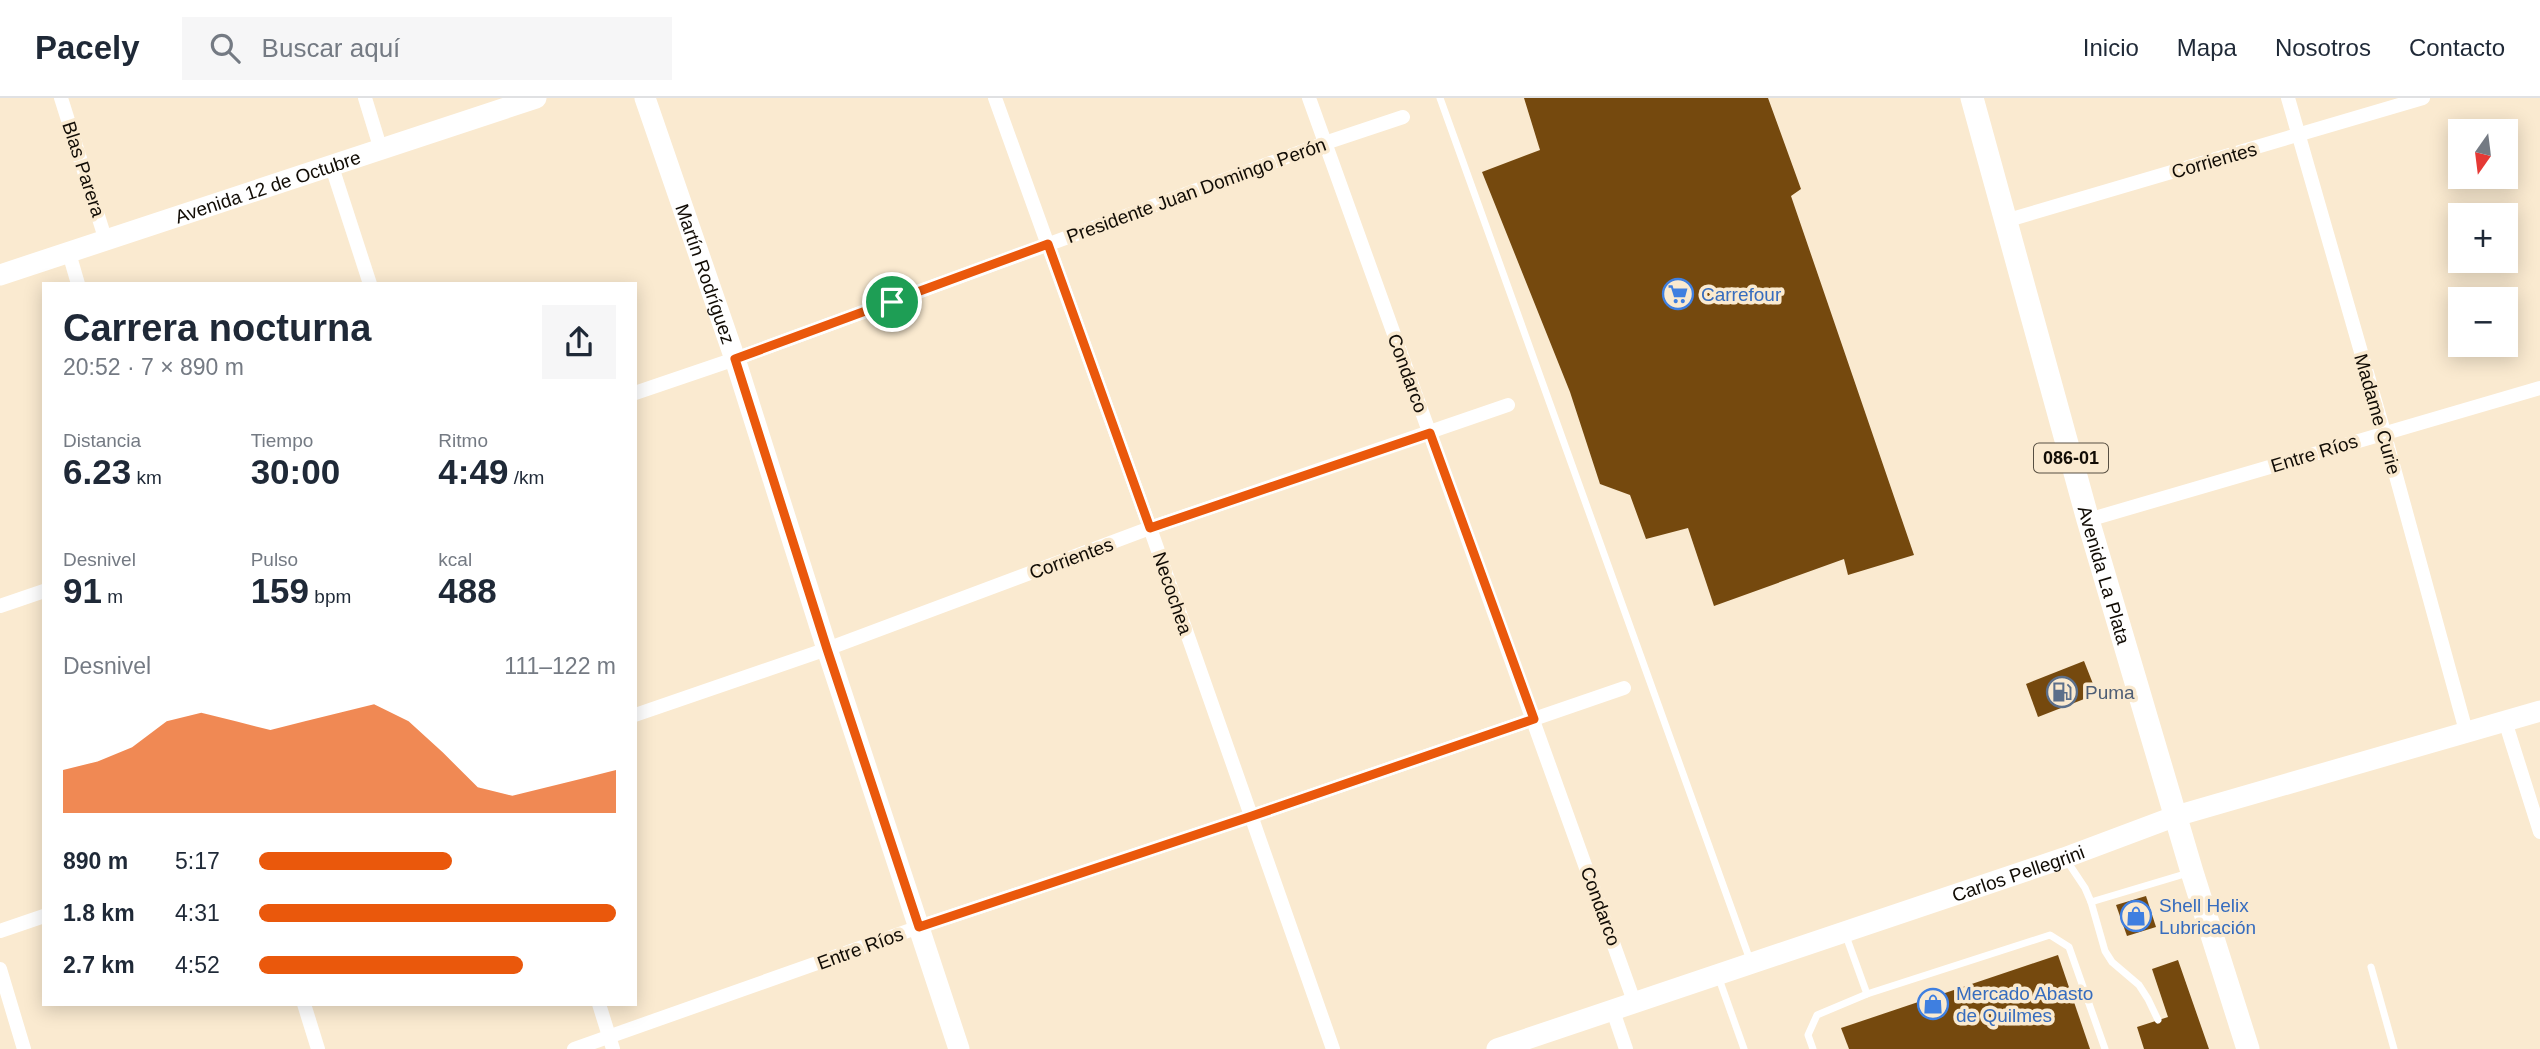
<!DOCTYPE html>
<html lang="es">
<meta charset="utf-8">
<style>
:root{--surface:#fff;--page:#f6f6f7;--text:#1f2937;--muted:#747a83;--line:#e0e1e3;--accent:#ea580c}
body{margin:0;font-family:Helvetica,sans-serif;background:var(--page);color:var(--text);height:100vh;display:flex;flex-direction:column;font-size:26px;white-space:nowrap}
*{box-sizing:border-box;margin:0}
p{font-size:23px;color:var(--muted)}
.icon{flex:none;width:38px;height:38px;fill:none;stroke:currentColor;stroke-width:2;stroke-linecap:round;stroke-linejoin:round}
.map{position:relative;flex:1;overflow:hidden}
.side{position:absolute;left:42px;top:184px;width:595px;height:724px;display:flex;flex-direction:column;background:var(--surface);border-radius:0px;box-shadow:0 4px 18px #0003}
.side>*{flex:none}
.needle{width:46px;rotate:194deg}
.fabs{position:absolute;left:2448px;top:21px;display:grid;gap:14px}
.fabs a{display:grid;place-items:center;width:70px;height:70px;border-radius:0px;background:var(--surface);box-shadow:0 4px 18px #0003;font-size:35px}
.pin{position:absolute;display:grid;place-items:center;width:60px;height:60px;color:#fff;margin:-30px;border:4px solid #fff;border-radius:50%;box-shadow:0 2px 7px #0007}
.round{display:grid;place-items:center;flex:none;width:74px;height:74px;border-radius:0px;background:var(--page)}
.overview{display:flex;align-items:center;justify-content:space-between;height:119px;padding:0 21px}
h1{font-size:38px;font-weight:700;line-height:52px}
.stats{display:grid;grid-template-columns:repeat(3,1fr);gap:10px;height:119px;padding:7px 21px}
.stats div{display:grid;align-content:center}
.stats b{font-size:35px;font-weight:700}
.stats small{font-size:19px;font-weight:400}
.stats p{font-size:19px}
.chart{height:196px;padding:14px 21px}
.chart p{display:flex;justify-content:space-between}
.chart svg{width:100%;height:126px;margin-top:7px;fill:var(--accent);opacity:.7}
ul{padding:0 21px;list-style:none;font-size:23px}
li{display:grid;grid-template-columns:112px 84px 1fr;align-items:center;height:52px}
li i{height:18px;border-radius:9px;background:var(--accent)}
header{display:flex;align-items:center;gap:42px;box-sizing:border-box;height:98px;padding:0 35px;background:var(--surface);border-bottom:2px solid var(--line)}
header strong{font-size:33px}
nav{display:flex;gap:38px;margin-inline-start:auto;font-size:24px}
.search{width:490px;height:63px;background:var(--page);display:flex;align-items:center;gap:18px;box-sizing:border-box;padding:0 24px;border-radius:0px;color:var(--muted);font-size:26px}
.map>svg:first-child{display:block}
.building{fill:#75490e}
.lines{fill:none;stroke-linecap:round;stroke-linejoin:round}
.lane{stroke:#fff;stroke-width:7}
.street{stroke:#fff;stroke-width:14}
.secondary{stroke:#fff;stroke-width:21}
.primary{stroke:#fff;stroke-width:23}
.route-casing{stroke:#fff;stroke-width:14}
.route{stroke:#ea580c;stroke-width:9}
.labels{text-anchor:middle;stroke-width:7;stroke-linejoin:round;paint-order:stroke}
.shield{fill:#faead0;stroke:#574f42;stroke-width:2}
.shield-label{font-size:18px;font-weight:bold;fill:#110c05}
.street-label{font-size:19px;fill:#110c05;stroke:#faead0}
.shop-label{font-size:19px;fill:#366cbe;stroke:#faead0;text-anchor:start}
.service-label{font-size:19px;fill:#4e5e75;stroke:#faead0;text-anchor:start}
</style>
<header>
<strong>Pacely</strong>
<div class="search"><svg class="icon" aria-label="search" viewBox="0 0 24 24"><circle cx="10" cy="10" r="6"/><path d="M15 15l6 6"/></svg>Buscar aquí</div>
<nav><a>Inicio</a><a>Mapa</a><a>Nosotros</a><a>Contacto</a></nav>
</header>
<div class="map">
<svg width="2540" height="951" viewBox="0 0 2540 951">
<rect width="100%" height="100%" fill="#faead0"/>
<g class="building">
<path d="M 1524,0 L 1768,0 L 1801,91 L 1791,98 L 1914,457 L 1848,477 L 1844,461 L 1714,508 L 1688,430 L 1646,441 L 1630,397 L 1600,386 L 1570,294 L 1482,74 L 1540,52 Z"/>
<path d="M 2084,563 L 2097,596 L 2038,619 L 2026,586 Z"/>
<path d="M 2146,798 L 2156,829 L 2127,838 L 2116,807 Z"/>
<path d="M 2058,857 L 2090,951 L 1849,951 L 1841,930 Z"/>
<path d="M 2178,862 L 2209,951 L 2144,951 L 2137,929 L 2168,919 L 2152,871 Z"/>
</g>
<g class="lines">
<g class="lane">
<path d="M 1440,0 L 1750,862"/>
<path d="M 2067,763 L 2085,790 L 2091,804 L 2188,775"/>
<path d="M 2091,804 L 2105,853 L 2112,864 L 2139,887 L 2148,901 L 2158,922"/>
<path d="M 1846,838 L 1867,896"/>
<path d="M 2371,869 L 2394,951"/>
<path d="M 1718,878 L 1744,951"/>
<path d="M 1813,951 L 1808,937 L 1817,917 L 1867,896 L 2050,837 L 2069,849 L 2105,951"/>
</g>
<g class="street">
<path d="M 61,0 L 106,143"/>
<path d="M 365,0 L 381,52"/>
<path d="M 995,0 L 1150,430 L 1333,951"/>
<path d="M 1309,0 L 1635,906"/>
<path d="M 2288,0 L 2384,334 L 2466,633"/>
<path d="M 332,69 L 370,186"/>
<path d="M 2005,123 L 2423,0"/>
<path d="M 69,155 L 78,186"/>
<path d="M 635,295 L 735,261 L 1325,45 L 1403,19"/>
<path d="M 2088,422 L 2540,290"/>
<path d="M 0,508 L 44,493"/>
<path d="M 635,617 L 827,551 L 1150,430 L 1508,307"/>
<path d="M 2505,623 L 2540,734"/>
<path d="M 0,833 L 44,818"/>
<path d="M 0,871 L 24,951"/>
<path d="M 304,906 L 318,951"/>
<path d="M 599,906 L 613,951"/>
<path d="M 1613,913 L 1626,951"/>
<path d="M 574,951 L 919,829 L 1252,718 L 1624,590"/>
</g>
<g class="secondary">
<path id="s1" d="M 645,0 L 735,261 L 827,551 L 959,951"/>
<path id="s2" d="M 0,177 L 536,0"/>
<path id="s3" d="M 1497,951 L 2064,760 L 2176,718 L 2540,613"/>
</g>
<path class="primary" id="s4" d="M 1972,0 L 2088,422 L 2192,774 L 2248,951"/>
</g>
<g class="lines">
<g class="route-casing">
<path id="route" d="M 1048,146 L 1150,430 L 1430,335 L 1534,621 L 1252,718 L 919,829 L 827,551 L 735,261 Z"/>
</g>
<use href="#route" class="route"/>
</g>
<defs>
<g id="supermarket-ring" transform="scale(1.575)"><circle r="9.5" fill="#faead0" stroke="#3f7fe0" stroke-width="1.5"/><path d="M-6-5.5h2.5l.6 2H6L4.5 2H-2.5L-4.4-4H-6ZM-1.5 3.2a1.3 1.3 0 1 0 .1 0ZM3 3.2a1.3 1.3 0 1 0 .1 0Z" fill="#3f7fe0"/></g>
<g id="fuel-ring" transform="scale(1.575)"><circle r="9.5" fill="#faead0" stroke="#5c6f8a" stroke-width="1.5"/><path d="M-5.5-6h7V0h2V4h1.3V-2.5L3-4.5l.8-.8L6-3V5H2.5V1h-1V6h-7ZM-4.2-4.7v3.2H.2V-4.7Z" fill="#5c6f8a"/></g>
<g id="shop-ring" transform="scale(1.575)"><circle r="9.5" fill="#faead0" stroke="#3f7fe0" stroke-width="1.5"/><path d="M-5-2.5h2.3a2.7 3.5 0 0 1 5.4 0H5L5.5 6h-11ZM-1.5-2.5h3a1.5 2.3 0 0 0-3 0Z" fill="#3f7fe0"/></g>
</defs>
<g fill-rule="evenodd">
<use href="#supermarket-ring" x="1678" y="196"/>
<use href="#fuel-ring" x="2062" y="594"/>
<use href="#shop-ring" x="2136" y="818"/>
<use href="#shop-ring" x="1933" y="906"/>
</g>
<g class="labels">
<rect class="shield" x="2034" y="345.5" width="74" height="29" rx="5"/>
<g class="shield-label">
<text x="2071" y="366">086-01</text>
</g>
<g class="street-label">
<text transform="translate(2214 62) rotate(-16)" y="7">Corrientes</text>
<text transform="translate(84 71) rotate(72)" y="7">Blas Parera</text>
<text dy="7" stroke="none"><textPath href="#s2" startOffset="282">Avenida 12 de Octubre</textPath></text>
<text transform="translate(1196 92) rotate(-20)" y="7">Presidente Juan Domingo Perón</text>
<text dy="7" stroke="none"><textPath href="#s1" startOffset="186">Martín Rodríguez</textPath></text>
<text transform="translate(1408 275) rotate(70)" y="7">Condarco</text>
<text transform="translate(2378 316) rotate(74)" y="7">Madame Curie</text>
<text transform="translate(2314 355) rotate(-17)" y="7">Entre Ríos</text>
<text transform="translate(1071 460) rotate(-20)" y="7">Corrientes</text>
<text dy="7" stroke="none"><textPath href="#s4" startOffset="495">Avenida La Plata</textPath></text>
<text transform="translate(1173 495) rotate(71)" y="7">Necochea</text>
<text dy="7" stroke="none"><textPath href="#s3" startOffset="550">Carlos Pellegrini</textPath></text>
<text transform="translate(1601 808) rotate(70)" y="7">Condarco</text>
<text transform="translate(860 850) rotate(-20)" y="7">Entre Ríos</text>
</g>
<g class="shop-label">
<text x="1701" y="203">Carrefour</text>
<text x="2159" y="814">Shell Helix<tspan x="2159" dy="22">Lubricación</tspan></text>
<text x="1956" y="902">Mercado Abasto<tspan x="1956" dy="22">de Quilmes</tspan></text>
</g>
<g class="service-label">
<text x="2085" y="601">Puma</text>
</g>
</g>
</svg>
<div class="fabs">
<a><svg class="needle" viewBox="-14 -14 28 28"><path d="M0-13l5 13h-10z" fill="#e53935"/><path d="M0 13l5-13h-10z" fill="#747a83"/></svg></a>
<a>+</a>
<a>−</a>
</div>
<div class="pin" style="left:892px;top:204px;background:#1e9e55"><svg class="icon" aria-label="arrive" viewBox="0 0 24 24"><path d="M6 21V4h12l-3 4 3 4H6"/></svg></div>
<section class="side">
<div class="overview"><div><h1>Carrera nocturna</h1><p>20:52 · 7 × 890 m</p></div><a class="round"><svg class="icon" aria-label="share" viewBox="0 0 24 24"><path d="M12 15V3M7 8l5-5 5 5M5 13v7h14v-7"/></svg></a></div>
<div class="stats">
<div><p>Distancia</p><b>6.23<small> km</small></b></div>
<div><p>Tiempo</p><b>30:00</b></div>
<div><p>Ritmo</p><b>4:49<small> /km</small></b></div>
</div>
<div class="stats">
<div><p>Desnivel</p><b>91<small> m</small></b></div>
<div><p>Pulso</p><b>159<small> bpm</small></b></div>
<div><p>kcal</p><b>488</b></div>
</div>
<div class="chart"><p><span>Desnivel</span>111–122 m</p>
<svg viewBox="0 0 160 44" preserveAspectRatio="none"><path d="M0 44V29L10 26L20 21L30 12L40 9L50 12L60 15L70 12L80 9L90 6L100 12L110 23L120 35L130 38L140 35L150 32L160 29V44z"/></svg>
</div>
<ul>
<li><b>890 m</b>5:17<i style="width:54%"></i></li>
<li><b>1.8 km</b>4:31<i style="width:100%"></i></li>
<li><b>2.7 km</b>4:52<i style="width:74%"></i></li>
</ul>
</section>
</div>
